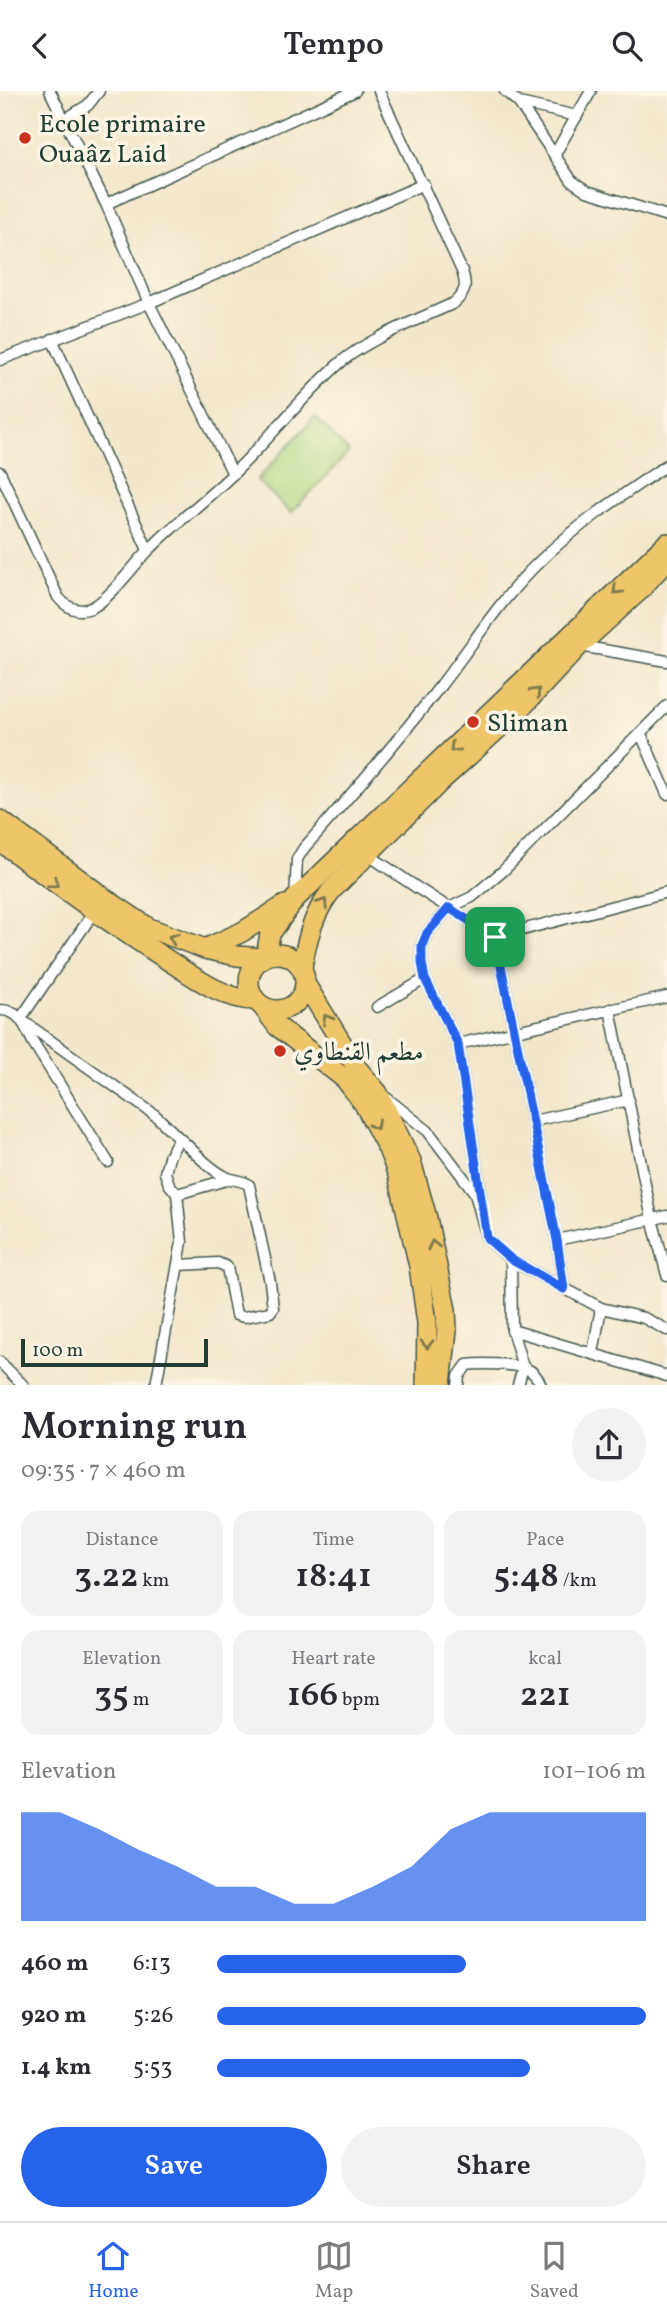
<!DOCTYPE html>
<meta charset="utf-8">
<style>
:root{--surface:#fff;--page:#f2f2f3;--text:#2b2b33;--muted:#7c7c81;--line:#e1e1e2;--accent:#2563eb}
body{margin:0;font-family:Vollkorn,Amiri,serif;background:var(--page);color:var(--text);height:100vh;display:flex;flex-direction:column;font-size:26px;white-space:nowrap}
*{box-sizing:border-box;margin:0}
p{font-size:23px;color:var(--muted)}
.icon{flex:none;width:38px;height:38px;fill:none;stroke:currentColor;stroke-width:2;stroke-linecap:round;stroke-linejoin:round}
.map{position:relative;height:1294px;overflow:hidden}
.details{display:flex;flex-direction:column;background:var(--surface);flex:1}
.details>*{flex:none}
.scale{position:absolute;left:21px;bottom:18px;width:187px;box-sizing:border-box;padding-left:7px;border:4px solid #1f3d34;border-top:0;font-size:19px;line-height:24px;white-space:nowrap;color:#1f3d34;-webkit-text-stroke:5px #fcf5e5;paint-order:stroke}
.pin{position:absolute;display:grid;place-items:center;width:60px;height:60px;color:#fff;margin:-30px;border-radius:14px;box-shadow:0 4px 10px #0006}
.round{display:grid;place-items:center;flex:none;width:74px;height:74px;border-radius:37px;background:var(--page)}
.head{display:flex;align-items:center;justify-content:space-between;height:119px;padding:0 21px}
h1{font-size:38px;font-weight:600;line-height:52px}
.stats{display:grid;grid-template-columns:repeat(3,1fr);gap:10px;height:119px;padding:7px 21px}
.stats div{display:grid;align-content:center;border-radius:18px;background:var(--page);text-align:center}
.stats b{font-size:35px;font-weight:600}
.stats small{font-size:19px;font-weight:400}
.stats p{font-size:19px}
.chart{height:196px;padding:14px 21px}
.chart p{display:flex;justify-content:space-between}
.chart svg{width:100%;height:126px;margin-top:7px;fill:var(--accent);opacity:.7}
.primary-button{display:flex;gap:14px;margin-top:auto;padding:14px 21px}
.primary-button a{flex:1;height:80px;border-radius:42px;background:var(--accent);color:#fff;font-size:28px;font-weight:600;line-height:80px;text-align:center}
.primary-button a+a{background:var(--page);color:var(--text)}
ul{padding:0 21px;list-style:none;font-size:23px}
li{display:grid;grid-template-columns:112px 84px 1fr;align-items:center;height:52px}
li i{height:18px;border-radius:9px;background:var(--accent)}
header{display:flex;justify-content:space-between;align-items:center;height:91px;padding:0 21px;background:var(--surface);font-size:32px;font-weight:600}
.tabs{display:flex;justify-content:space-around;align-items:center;height:98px;border-top:2px solid var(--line);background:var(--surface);font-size:19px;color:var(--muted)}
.tabs a{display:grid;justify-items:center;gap:4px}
.tabs .active{color:var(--accent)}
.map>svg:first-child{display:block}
.green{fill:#aed57f;stroke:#66895a;stroke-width:2}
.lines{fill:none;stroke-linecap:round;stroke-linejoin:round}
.street-casing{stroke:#3f564b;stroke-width:13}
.highway-casing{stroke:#3f564b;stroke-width:22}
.street{stroke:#fff;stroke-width:10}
.highway{stroke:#eec569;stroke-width:19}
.oneway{stroke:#7c7a4c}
.route-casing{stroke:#fff;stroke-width:14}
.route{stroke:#2563eb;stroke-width:9}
.poi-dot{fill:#c8321e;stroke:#fcf5e5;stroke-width:2.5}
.labels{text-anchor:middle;stroke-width:7;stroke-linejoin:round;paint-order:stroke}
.poi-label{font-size:26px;fill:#1f3d34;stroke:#fcf5e5;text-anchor:start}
</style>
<header><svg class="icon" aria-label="back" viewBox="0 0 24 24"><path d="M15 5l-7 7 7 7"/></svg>Tempo<svg class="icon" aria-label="search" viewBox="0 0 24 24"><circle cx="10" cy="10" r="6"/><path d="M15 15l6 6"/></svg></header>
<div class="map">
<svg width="667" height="1294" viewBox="0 0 667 1294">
<rect width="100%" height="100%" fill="#fcf5e5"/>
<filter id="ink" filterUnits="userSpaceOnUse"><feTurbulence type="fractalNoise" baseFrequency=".0143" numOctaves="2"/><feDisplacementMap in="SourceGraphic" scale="14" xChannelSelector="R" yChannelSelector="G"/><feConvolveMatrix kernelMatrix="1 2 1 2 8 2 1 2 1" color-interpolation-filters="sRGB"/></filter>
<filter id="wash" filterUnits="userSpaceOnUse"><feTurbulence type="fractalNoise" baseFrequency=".00686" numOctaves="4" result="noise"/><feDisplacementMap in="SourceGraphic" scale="28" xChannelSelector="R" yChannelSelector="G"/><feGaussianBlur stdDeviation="1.57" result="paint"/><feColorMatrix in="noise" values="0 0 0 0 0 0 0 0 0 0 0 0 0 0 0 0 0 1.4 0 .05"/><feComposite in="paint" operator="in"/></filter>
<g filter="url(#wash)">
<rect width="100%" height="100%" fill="#f3e7cb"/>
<path class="green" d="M 315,326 L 349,361 L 291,422 L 257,389 Z"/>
</g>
<g filter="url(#ink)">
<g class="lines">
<g class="street-casing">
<g id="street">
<path d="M 50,0 L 106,113"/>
<path d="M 505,0 L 519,12 L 572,90 L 587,100 L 667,125"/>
<path d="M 519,12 L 577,25"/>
<path d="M 64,29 L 88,14 L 99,0"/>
<path d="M 555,63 L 591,0"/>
<path d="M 52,248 L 148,459"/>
<path d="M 0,269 L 149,212 L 424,93"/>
<path d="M 0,381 L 58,506 C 67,517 78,522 91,517 C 109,509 133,475 147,461 C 174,433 206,409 234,382 C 270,347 303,304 341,271 C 371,246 418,229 454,212 C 466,201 467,195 462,180 L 379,0"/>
<path d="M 233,383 L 149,212 L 106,113 L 355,0"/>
<path d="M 580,555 L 667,570"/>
<path d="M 641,643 L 667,703"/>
<path d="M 367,763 L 419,798 L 495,846 L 667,801"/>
<path d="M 295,808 L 297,768 L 304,757 C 351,704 398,650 441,594 C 474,552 501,507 540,470 C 578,433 624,403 667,374"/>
<path d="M 495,846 L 557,1149 L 564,1198"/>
<path d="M 425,888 L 458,953 L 481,1106"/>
<path d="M 377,916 L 425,888 L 422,872 L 422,854 L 427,842 L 449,817 L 472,806 L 503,780 L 667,615"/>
<path d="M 610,918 L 652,1128 L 667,1184"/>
<path d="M 0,919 C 20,919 25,935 33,951 L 108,1071"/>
<path d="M 21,927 L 94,821"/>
<path d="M 23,930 L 155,1024 L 179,1047 L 169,1066 L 165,1082 L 169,1093 L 177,1103 L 182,1151 L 156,1294"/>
<path d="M 458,953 L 667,906"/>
<path d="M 384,1005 L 428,1040 L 475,1102 L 487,1147 L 511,1169 L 601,1217 L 644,1227 L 667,1239"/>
<path d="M 533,1030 L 629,1009"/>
<path d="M 179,1047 C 194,1060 210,1079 228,1087 C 236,1090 243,1089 249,1094 L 270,1191 L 273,1217 L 270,1221 L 244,1226 L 236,1224 L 227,1176 L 218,1172 L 179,1174"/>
<path d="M 177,1103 L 230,1088"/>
<path d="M 557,1149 L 667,1125"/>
<path d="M 511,1169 L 512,1239 L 523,1276 L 518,1294"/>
<path d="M 512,1239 L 667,1285"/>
<path d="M 593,1262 L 601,1217"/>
<path d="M 0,1271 L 23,1294"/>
<path d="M 458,1294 L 459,1285 L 467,1274 C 478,1272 516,1273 525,1277 C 532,1280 538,1286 541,1294"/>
</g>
</g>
<g class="highway-casing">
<g id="highway">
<path d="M 0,729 L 110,811 L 149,837 L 205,858 L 237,865 L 263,867"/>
<path d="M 0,750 C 53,791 107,830 163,866 C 188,882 225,910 255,909"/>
<path d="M 205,858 L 242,841 L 285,814"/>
<circle cx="277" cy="891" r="28"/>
<path d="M 266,865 L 270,843 L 295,808 L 667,452"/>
<path d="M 302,876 C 307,848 313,823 331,800 L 442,689 L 522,616 L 579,555 L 637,502 L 667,469"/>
<path d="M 306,894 L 357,977 L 378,1002 L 411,1070 L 427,1127 L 446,1219 L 447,1239 L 441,1294"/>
<path d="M 262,915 L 277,935 L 345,988 L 364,1013 L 388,1058 L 398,1084 L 419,1175 L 427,1232 L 426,1294"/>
</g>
</g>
<use href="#street" class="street"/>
<use href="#highway" class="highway"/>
</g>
<defs><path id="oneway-chevron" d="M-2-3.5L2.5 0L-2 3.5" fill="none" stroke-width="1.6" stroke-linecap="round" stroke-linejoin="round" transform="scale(1.75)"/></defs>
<g class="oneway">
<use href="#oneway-chevron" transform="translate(617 499) rotate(136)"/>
<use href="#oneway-chevron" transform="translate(536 601) rotate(-47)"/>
<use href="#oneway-chevron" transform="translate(454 657) rotate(136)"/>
<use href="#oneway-chevron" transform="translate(54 792) rotate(37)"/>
<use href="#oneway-chevron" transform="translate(323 812) rotate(-57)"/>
<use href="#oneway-chevron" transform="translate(173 847) rotate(-158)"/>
<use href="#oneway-chevron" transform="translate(327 928) rotate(-121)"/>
<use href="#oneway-chevron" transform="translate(375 1034) rotate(61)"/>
<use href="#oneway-chevron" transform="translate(433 1154) rotate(-103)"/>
<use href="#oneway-chevron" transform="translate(427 1253) rotate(90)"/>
</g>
</g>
<g class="lines" filter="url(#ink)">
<g class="route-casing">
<path id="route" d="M 449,817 L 495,846 L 557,1149 L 564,1198 L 512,1169 L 487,1147 L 458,953 L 425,888 L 422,872 L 422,854 L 427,842 Z"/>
</g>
<use href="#route" class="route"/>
</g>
<g class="poi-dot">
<circle cx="25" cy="47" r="7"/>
<circle cx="473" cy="631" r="7"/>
<circle cx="280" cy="960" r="7"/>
</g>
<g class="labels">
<g class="poi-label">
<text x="39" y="41">Ecole primaire<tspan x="39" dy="30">Ouaâz Laid</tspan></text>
<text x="487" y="640">Sliman</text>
<text x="294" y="969">مطعم القنطاوي</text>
</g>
</g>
</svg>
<div class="scale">100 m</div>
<div class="pin" style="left:495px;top:846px;background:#1e9e55"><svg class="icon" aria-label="arrive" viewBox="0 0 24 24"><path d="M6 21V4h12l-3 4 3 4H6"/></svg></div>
</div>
<section class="details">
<div class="head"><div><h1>Morning run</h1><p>09:35 · 7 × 460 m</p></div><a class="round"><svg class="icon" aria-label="share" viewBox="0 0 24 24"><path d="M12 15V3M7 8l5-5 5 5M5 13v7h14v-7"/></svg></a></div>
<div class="stats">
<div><p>Distance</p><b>3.22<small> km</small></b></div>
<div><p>Time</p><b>18:41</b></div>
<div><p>Pace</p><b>5:48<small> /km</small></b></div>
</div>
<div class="stats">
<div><p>Elevation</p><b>35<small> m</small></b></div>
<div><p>Heart rate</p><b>166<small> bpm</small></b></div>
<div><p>kcal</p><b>221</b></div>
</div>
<div class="chart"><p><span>Elevation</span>101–106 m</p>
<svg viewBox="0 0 160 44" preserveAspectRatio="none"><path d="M0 44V6L10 6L20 12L30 19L40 25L50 32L60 32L70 38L80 38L90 32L100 25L110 12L120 6L130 6L140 6L150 6L160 6V44z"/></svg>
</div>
<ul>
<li><b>460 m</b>6:13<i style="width:58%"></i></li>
<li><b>920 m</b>5:26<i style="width:100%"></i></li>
<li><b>1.4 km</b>5:53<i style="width:73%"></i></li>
</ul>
<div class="primary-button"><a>Save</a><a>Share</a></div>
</section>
<nav class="tabs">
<a class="active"><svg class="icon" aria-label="home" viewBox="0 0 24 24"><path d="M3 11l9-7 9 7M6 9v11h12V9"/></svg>Home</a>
<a><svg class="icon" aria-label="map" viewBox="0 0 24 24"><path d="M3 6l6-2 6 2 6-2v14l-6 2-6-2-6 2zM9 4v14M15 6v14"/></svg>Map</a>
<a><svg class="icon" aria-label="saved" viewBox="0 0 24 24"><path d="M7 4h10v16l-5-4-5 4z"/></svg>Saved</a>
</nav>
